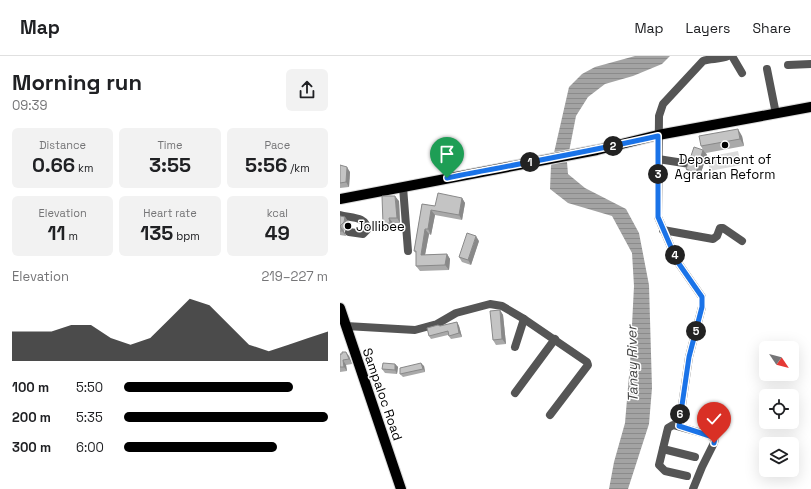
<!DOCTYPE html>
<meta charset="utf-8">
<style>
:root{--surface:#fff;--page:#f2f2f2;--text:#202124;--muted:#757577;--line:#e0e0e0;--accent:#000}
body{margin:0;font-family:"Space Grotesk",sans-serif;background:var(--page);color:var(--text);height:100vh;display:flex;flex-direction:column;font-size:15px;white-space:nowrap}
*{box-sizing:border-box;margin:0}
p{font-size:13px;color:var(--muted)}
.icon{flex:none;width:22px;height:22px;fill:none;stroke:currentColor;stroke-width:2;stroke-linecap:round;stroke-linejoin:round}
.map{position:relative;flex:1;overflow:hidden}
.details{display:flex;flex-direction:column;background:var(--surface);width:340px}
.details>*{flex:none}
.needle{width:26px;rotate:125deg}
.buttons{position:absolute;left:419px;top:285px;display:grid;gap:8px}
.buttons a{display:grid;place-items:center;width:40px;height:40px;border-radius:6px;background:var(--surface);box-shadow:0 4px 16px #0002;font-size:20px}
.pin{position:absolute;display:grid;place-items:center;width:34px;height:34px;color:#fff;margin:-41px -17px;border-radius:50% 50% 50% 0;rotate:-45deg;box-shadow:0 0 4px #0007}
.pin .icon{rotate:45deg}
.km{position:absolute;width:20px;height:20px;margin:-10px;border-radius:50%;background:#222;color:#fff;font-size:11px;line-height:20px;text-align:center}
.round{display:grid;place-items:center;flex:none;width:42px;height:42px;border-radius:6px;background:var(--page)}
.summary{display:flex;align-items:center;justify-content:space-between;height:68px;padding:0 12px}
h1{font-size:22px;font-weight:700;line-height:30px}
.figures{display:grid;grid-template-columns:repeat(3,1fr);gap:6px;height:68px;padding:4px 12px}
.figures div{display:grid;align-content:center;border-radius:6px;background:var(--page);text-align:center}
.figures b{font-size:20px;font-weight:700}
.figures small{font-size:11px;font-weight:400}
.figures p{font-size:11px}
.chart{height:112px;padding:8px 12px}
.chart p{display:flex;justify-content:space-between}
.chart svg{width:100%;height:72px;margin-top:4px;fill:var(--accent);opacity:.7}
ul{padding:0 12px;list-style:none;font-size:13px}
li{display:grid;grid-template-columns:64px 48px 1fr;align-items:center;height:30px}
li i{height:10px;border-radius:5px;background:var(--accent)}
header{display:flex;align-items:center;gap:24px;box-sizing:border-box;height:56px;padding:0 20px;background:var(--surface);border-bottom:1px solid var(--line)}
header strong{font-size:19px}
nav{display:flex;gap:22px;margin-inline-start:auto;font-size:14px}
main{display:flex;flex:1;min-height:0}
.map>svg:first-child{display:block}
.pitch{fill:#dcdcdc}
.water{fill:url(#water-rules)}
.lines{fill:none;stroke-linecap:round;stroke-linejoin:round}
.major-casing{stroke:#dbdbdb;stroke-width:12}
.minor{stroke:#555;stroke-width:8}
.major{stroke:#000;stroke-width:10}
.wall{fill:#a9a9a9}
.shaded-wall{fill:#898989}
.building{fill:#c4c4c4;stroke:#898989}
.route-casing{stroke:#fff;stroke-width:8}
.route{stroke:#1a73e8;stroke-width:5}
.poi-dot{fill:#000;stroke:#fff;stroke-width:1.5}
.labels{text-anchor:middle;stroke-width:3;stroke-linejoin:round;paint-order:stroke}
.poi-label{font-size:13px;fill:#000;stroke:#fff}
.street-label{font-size:13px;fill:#000;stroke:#fff}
.water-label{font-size:14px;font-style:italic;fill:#444;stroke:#fff}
</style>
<header>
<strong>Map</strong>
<nav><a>Map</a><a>Layers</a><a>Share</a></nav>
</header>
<main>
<section class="details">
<div class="summary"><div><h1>Morning run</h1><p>09:39</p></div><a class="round"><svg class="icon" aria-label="share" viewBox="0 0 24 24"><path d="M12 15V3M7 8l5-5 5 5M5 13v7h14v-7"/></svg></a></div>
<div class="figures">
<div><p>Distance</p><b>0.66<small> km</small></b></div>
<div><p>Time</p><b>3:55</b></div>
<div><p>Pace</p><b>5:56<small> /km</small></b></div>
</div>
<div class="figures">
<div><p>Elevation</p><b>11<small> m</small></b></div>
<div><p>Heart rate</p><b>135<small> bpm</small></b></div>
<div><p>kcal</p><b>49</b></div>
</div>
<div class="chart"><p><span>Elevation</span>219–227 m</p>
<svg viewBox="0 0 160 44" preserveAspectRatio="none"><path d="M0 44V26L10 26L20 26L30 22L40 22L50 30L60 34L70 30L80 18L90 6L100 10L110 22L120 34L130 38L140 34L150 30L160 26V44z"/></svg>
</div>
<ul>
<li><b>100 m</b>5:50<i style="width:83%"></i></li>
<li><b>200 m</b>5:35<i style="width:100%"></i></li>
<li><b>300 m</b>6:00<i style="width:75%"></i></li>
</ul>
</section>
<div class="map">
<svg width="471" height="433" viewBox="0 0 471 433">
<defs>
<pattern id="water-rules" width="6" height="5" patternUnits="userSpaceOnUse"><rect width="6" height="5" fill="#a3a3a3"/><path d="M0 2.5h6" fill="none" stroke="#8b8b8b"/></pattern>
</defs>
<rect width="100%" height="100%" fill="#fff"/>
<path class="pitch" d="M 398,95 L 401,109 L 370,115 L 367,101 Z"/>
<path class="water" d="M 295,0 L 330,0 L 322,8 L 293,20 L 265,28 L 248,41 L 236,60 L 227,106 L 228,118 L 245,132 L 286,153 L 299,177 L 309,229 L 312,332 L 309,368 L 288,433 L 269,433 L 274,406 L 285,367 L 290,308 L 294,230 L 292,197 L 272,160 L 228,147 L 210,133 L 211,110 L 229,31 L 242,18 L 255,11 Z"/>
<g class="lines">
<g class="major-casing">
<g id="major">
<path d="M 0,143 L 257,94 L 318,79 L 471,51"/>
<path d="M 0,252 L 61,433"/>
</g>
</g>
<g class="minor">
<path d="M 392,0 L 402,17"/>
<path d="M 448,9 L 471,8"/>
<path d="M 427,13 L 436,58"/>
<path d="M 318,103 L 350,108"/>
<path d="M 63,131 L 68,195"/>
<path d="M 0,159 C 10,162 27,160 27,174 L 23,178 L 9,176"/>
<path d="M 323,174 L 373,183 L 377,180 L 380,172 L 383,172 L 402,185"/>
<path d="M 184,263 L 247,306 L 248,309 L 210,359"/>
<path d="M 6,270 L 75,274 L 97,268 L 116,257 L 150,248 L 162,250 L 184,263 L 175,291"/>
<path d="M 175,337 L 215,283"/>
<path d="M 339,370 L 349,301 L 362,251 L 362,241 L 337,205 L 318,161 L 319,60 L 323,48 L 363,5 C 371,2 380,4 388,0"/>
<path d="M 323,393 L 355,401"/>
<path d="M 347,420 L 325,415 L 319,409 L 327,376 L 328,372 L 333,369 L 369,379 L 375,383 L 374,387 L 362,411 L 353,433"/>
</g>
<use href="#major" class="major"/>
</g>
<g class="wall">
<path d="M 402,80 L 404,90 L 366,97 L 367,99 L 359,122 L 350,118 L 346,113 L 352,104 L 363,94 L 361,90 Z"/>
<path d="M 0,109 L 10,116 L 9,131 L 0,132 Z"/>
<path d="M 122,142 L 125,147 L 122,164 L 95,159 L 91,179 L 89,178 L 85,199 L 107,198 L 110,203 L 109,214 L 80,215 L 76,210 L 76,197 L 74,195 L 82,148 L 95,150 Z"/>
<path d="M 59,145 L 60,167 L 53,167 L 53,173 L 46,173 L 43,168 Z"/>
<path d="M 0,160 L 9,166 L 8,171 L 4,175 L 6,180 L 0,179 Z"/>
<path d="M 139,185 L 131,209 L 122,206 L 119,201 Z"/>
<path d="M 160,254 L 163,259 L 166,288 L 156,289 L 153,284 Z"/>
<path d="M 117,266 L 119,270 L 122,281 L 111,283 L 108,279 L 91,283 L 89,280 L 100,270 Z"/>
<path d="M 0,298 L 9,300 L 12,308 L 6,309 L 7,315 L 0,316 Z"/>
<path d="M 55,308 L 58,311 L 57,318 L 45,317 L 42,313 Z"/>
<path d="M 84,310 L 85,316 L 63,321 L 60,318 Z"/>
</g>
<g class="shaded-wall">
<path d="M 398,73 L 402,80 L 404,90 L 400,83 Z"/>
<path d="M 363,94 L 367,99 L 359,122 L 356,117 Z"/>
<path d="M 7,111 L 10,116 L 9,131 L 6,126 Z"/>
<path d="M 55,140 L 59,145 L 60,167 L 57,162 Z"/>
<path d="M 122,142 L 125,147 L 122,164 L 119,159 Z"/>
<path d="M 91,154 L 95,159 L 91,179 L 88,173 Z"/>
<path d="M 5,161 L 9,166 L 8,171 L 4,166 Z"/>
<path d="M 49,162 L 53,167 L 53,173 L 50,167 Z"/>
<path d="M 0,170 L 4,175 L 6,180 L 2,175 Z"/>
<path d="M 85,173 L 89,178 L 84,204 L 81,199 Z"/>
<path d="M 136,180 L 139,185 L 131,209 L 128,204 Z"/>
<path d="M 107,198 L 110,203 L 109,214 L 105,209 Z"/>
<path d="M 160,254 L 163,259 L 166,288 L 162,283 Z"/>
<path d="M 117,266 L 119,270 L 122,281 L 119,277 Z"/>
<path d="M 6,296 L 9,300 L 12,308 L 9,303 Z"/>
<path d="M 3,304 L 6,309 L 7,315 L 4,311 Z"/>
<path d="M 81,307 L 84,310 L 85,316 L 83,313 Z"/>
<path d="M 55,308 L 58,311 L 57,318 L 55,314 Z"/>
</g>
<g class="building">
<path d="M 398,73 L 400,83 L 361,90 L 359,80 Z"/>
<path d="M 354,91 L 363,94 L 356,117 L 346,113 L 348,108 L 352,104 L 351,100 Z"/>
<path d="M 0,109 L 7,111 L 6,126 L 0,127 Z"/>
<path d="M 98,137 L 122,142 L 119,159 L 91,154 L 88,173 L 85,173 L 81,199 L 107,198 L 105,209 L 76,210 L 76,195 L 74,195 L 82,148 L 95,150 Z"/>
<path d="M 42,140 L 55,140 L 57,162 L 49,162 L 50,167 L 43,168 Z"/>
<path d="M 0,160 L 5,161 L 4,166 L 0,170 L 2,175 L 0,175 Z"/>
<path d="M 127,177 L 136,180 L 128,204 L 119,201 Z"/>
<path d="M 160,254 L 162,283 L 153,284 L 150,255 Z"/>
<path d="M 117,266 L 119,277 L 109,280 L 108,275 L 89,280 L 87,272 L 98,269 L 100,270 Z"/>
<path d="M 2,296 L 6,296 L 9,303 L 3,304 L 4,311 L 0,311 L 0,298 L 2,298 Z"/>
<path d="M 43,307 L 55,308 L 55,314 L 42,313 Z"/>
<path d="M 81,307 L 83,313 L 60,318 L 60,312 Z"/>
</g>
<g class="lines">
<g class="route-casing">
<path id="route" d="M 107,122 C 177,108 248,96 318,80 L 318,161 L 337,205 L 362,241 L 362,251 L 349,301 L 339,370 L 373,381 L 375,382 L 374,387"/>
</g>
<use href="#route" class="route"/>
</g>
<g class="poi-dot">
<circle cx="385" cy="89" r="4"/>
<circle cx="8" cy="170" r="4"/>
</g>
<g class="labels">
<g class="poi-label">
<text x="385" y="108">Department of<tspan x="385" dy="15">Agrarian Reform</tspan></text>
<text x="16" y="175" text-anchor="start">Jollibee</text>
</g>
<g class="street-label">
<text transform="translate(43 338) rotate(71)" y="5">Sampaloc Road</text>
</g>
<g class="water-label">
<text transform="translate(292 308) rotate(-91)" y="5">Tanay River</text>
</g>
</g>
</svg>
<div class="buttons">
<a><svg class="needle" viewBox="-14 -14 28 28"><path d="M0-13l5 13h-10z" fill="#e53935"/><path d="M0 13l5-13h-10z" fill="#757577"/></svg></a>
<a><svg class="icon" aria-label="locate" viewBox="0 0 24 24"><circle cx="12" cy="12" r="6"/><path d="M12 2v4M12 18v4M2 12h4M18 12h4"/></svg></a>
<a><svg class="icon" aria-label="layers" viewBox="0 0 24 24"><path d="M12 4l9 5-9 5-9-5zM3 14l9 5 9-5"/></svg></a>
</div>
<div class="pin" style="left:107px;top:122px;background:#1e9e55"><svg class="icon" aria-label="arrive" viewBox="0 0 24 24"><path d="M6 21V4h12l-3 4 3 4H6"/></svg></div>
<div class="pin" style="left:374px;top:387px;background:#d93025"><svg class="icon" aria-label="check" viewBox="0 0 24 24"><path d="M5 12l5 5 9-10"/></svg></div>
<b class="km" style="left:190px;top:106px">1</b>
<b class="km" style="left:273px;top:90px">2</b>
<b class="km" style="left:318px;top:118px">3</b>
<b class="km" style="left:335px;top:199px">4</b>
<b class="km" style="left:356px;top:275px">5</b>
<b class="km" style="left:340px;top:358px">6</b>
</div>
</main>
